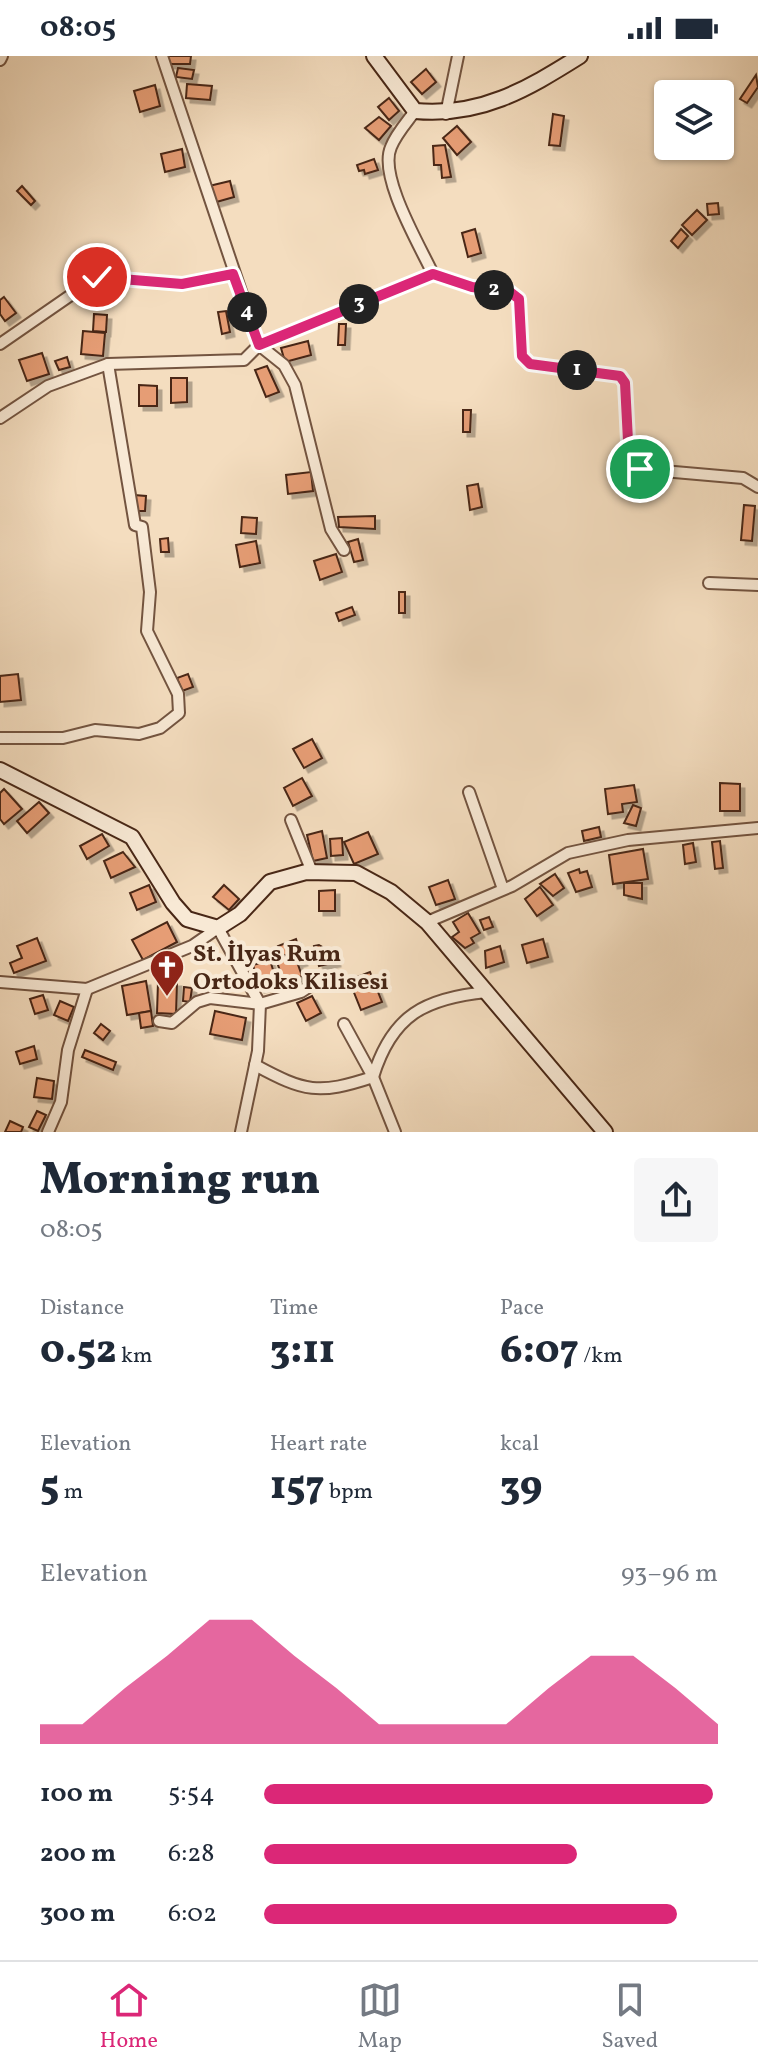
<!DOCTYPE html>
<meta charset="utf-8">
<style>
:root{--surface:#fff;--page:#f6f6f7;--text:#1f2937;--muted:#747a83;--line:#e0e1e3;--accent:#db2777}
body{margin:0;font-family:Vollkorn,serif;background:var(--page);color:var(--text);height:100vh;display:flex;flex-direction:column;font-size:30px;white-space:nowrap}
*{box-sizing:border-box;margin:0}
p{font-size:26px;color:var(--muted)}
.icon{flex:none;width:44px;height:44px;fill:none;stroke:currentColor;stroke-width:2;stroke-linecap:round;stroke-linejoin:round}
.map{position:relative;height:1076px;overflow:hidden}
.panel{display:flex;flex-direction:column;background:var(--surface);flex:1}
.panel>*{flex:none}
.tools{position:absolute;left:654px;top:24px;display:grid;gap:16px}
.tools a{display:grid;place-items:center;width:80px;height:80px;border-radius:8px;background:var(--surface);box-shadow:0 2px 6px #0004;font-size:40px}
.pin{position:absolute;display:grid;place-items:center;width:68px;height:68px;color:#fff;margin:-34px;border:4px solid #fff;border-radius:50%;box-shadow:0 2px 8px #0007}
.km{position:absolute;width:40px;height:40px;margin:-20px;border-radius:50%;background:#222;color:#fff;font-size:22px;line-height:40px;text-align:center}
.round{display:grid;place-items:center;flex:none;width:84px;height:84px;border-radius:8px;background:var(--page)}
.head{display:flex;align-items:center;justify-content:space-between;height:136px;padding:0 40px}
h1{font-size:44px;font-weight:800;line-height:60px}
.metrics{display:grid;grid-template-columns:repeat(3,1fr);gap:12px;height:136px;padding:8px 40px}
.metrics div{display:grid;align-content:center}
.metrics b{font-size:40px;font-weight:800}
.metrics small{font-size:22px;font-weight:400}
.metrics p{font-size:22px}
.chart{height:224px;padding:16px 40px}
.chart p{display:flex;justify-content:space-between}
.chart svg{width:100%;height:144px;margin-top:8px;fill:var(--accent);opacity:.7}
ul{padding:0 40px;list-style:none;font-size:26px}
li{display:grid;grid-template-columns:128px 96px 1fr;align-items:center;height:60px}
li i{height:20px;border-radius:10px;background:var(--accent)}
.status{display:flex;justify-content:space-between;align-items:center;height:56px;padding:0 40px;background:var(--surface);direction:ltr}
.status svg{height:22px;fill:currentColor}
.dock{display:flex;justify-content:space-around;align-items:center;height:112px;border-top:2px solid var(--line);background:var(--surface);font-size:22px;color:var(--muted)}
.dock a{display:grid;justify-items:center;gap:4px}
.dock .on{color:var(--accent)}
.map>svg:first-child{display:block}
.building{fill:#e69d75;stroke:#482716;stroke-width:2;filter:url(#shadow)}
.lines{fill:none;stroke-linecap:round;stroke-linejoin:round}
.street-casing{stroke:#735440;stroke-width:14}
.secondary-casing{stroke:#482716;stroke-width:18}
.street{stroke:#f8e9d5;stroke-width:10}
.secondary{stroke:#f8e9d5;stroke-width:14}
.route-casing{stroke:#fff;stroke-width:16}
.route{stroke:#db2777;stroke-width:10}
.labels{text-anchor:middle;stroke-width:8;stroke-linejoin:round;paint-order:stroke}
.poi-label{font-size:24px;font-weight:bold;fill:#482716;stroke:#f8e9d5;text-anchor:start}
</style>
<div class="status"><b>08:05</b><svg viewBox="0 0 49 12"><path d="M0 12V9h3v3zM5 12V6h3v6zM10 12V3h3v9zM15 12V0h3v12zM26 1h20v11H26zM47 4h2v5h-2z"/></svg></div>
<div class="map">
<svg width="758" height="1076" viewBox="0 0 758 1076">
<defs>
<filter id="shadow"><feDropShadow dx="4.5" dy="4.5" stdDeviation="0" flood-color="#0004"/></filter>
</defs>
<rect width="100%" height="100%" fill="#f4ddbf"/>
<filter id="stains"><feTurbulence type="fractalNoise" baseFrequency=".0025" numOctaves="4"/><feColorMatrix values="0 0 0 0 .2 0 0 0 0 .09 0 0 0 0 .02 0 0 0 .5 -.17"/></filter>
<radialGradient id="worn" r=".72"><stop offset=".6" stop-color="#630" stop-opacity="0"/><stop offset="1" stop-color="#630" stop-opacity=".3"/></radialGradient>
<g class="building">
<path d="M 168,0 L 191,0 L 190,8 L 167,8 Z"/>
<path d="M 178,12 L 194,14 L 192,23 L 176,21 Z"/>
<path d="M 426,13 L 436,26 L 422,38 L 411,26 Z"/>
<path d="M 756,19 L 758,31 L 747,47 L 740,43 Z"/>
<path d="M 187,28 L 212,30 L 210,44 L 186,42 Z"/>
<path d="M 155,29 L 160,50 L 140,56 L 134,35 Z"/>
<path d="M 389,42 L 399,55 L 389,64 L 378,51 Z"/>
<path d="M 553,58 L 564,60 L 560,90 L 549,89 Z"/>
<path d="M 379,61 L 391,70 L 379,84 L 365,72 Z"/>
<path d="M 457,70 L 471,86 L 457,99 L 443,82 Z"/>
<path d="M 445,89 L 451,121 L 442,122 L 441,109 L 434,109 L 433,90 Z"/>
<path d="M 182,93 L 185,111 L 165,116 L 161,98 Z"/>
<path d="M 374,103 L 378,114 L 365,118 L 364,114 L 359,115 L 357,109 Z"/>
<path d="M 230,125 L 234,141 L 213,147 L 209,130 Z"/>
<path d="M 22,130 L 35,145 L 31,149 L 17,135 Z"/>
<path d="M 718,147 L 719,158 L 708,159 L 707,148 Z"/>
<path d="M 697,154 L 707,164 L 692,179 L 682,169 Z"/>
<path d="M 475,173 L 481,197 L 468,201 L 462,177 Z"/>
<path d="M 681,173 L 688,180 L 678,192 L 671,185 Z"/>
<path d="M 4,241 L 16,257 L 5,265 L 0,258 L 0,244 Z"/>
<path d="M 226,255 L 230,276 L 222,278 L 218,256 Z"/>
<path d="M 94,258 L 107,259 L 106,276 L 93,275 Z"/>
<path d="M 339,268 L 346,268 L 345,289 L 338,289 Z"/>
<path d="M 83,275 L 105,277 L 103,300 L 81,298 Z"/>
<path d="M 308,285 L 311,299 L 285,306 L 281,292 Z"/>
<path d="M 42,297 L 49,318 L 27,325 L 19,304 Z"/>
<path d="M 67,301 L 70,311 L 59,314 L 55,305 Z"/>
<path d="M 267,310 L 279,336 L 266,341 L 255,314 Z"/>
<path d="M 171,322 L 187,322 L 187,346 L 171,347 Z"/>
<path d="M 139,329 L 157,330 L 157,350 L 139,350 Z"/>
<path d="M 463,354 L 471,354 L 470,376 L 463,376 Z"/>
<path d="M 311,416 L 313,435 L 288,438 L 286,419 Z"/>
<path d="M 478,428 L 482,451 L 470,454 L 467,430 Z"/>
<path d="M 134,439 L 146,440 L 145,455 L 133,455 Z"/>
<path d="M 744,449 L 755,450 L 752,485 L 741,484 Z"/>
<path d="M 375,460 L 375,473 L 339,471 L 338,461 Z"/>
<path d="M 242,461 L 257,462 L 256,478 L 241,477 Z"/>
<path d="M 168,482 L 169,496 L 161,496 L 160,483 Z"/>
<path d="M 358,483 L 363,504 L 354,506 L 348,486 Z"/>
<path d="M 256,485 L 260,507 L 240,511 L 236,489 Z"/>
<path d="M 336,498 L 342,516 L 320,524 L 314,505 Z"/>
<rect x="399" y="536" width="6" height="21"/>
<path d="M 352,551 L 355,559 L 339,565 L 336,557 Z"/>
<path d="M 18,618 L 21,644 L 0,646 L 0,620 Z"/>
<path d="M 188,618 L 193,631 L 182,635 L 177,622 Z"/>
<path d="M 312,683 L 322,702 L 304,712 L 293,693 Z"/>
<path d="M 302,722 L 312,740 L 293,750 L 284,732 Z"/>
<path d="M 720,727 L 740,728 L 740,755 L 720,755 Z"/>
<path d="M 634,729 L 637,746 L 622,748 L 623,756 L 608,758 L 605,733 Z"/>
<path d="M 4,733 L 22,753 L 4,768 L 0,763 L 0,737 Z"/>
<path d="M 39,746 L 49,757 L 27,777 L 17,765 Z"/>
<path d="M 633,749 L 641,752 L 636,770 L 624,767 Z"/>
<path d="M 599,771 L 601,781 L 584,785 L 582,775 Z"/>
<path d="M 322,775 L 327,802 L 313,805 L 307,779 Z"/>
<path d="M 368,776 L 378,798 L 354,808 L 344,786 Z"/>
<path d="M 102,778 L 109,790 L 87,803 L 80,790 Z"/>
<path d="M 342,782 L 343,799 L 331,800 L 330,783 Z"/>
<path d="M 720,785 L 723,812 L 715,813 L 712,786 Z"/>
<path d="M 693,787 L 696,806 L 685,808 L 683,789 Z"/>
<path d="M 643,793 L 648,823 L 613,828 L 609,799 Z"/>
<path d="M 123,796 L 135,811 L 111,822 L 104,805 Z"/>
<path d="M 579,813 L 580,817 L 587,815 L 592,831 L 576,836 L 568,817 Z"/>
<path d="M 555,818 L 564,832 L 553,840 L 540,828 Z"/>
<path d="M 448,824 L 455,843 L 436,849 L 429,831 Z"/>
<path d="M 624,827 L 642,827 L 642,843 L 624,839 Z"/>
<path d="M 149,829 L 156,846 L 137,854 L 130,837 Z"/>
<path d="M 224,829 L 239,843 L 229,854 L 213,841 Z"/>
<path d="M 540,831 L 553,849 L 537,860 L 525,843 Z"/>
<path d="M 335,834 L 335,855 L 319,855 L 319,835 Z"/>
<path d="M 468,857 L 480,877 L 471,882 L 474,887 L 465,892 L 452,881 L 459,876 L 453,866 Z"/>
<path d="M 489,861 L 493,871 L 484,874 L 480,864 Z"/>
<path d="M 167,866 L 177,886 L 143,904 L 132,884 Z"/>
<path d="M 37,882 L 46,905 L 14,917 L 10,907 L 22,902 L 17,890 Z"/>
<path d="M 296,883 L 303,905 L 297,907 L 296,903 L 290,905 L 288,898 L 281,901 L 278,890 Z"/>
<path d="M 543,883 L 548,901 L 527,907 L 522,889 Z"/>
<path d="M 319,889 L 333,897 L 336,906 L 319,910 L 314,890 Z"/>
<path d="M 500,890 L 504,906 L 486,912 L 485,895 Z"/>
<path d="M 288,898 L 290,905 L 296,903 L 302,920 L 284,927 L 276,903 Z"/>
<path d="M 270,904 L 277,927 L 260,932 L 253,909 Z"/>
<path d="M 370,916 L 382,946 L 361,954 L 349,924 Z"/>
<path d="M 146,925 L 151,955 L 127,959 L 122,930 Z"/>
<path d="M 158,926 L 177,926 L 176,958 L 157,957 Z"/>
<path d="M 184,931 L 192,932 L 190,946 L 183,945 Z"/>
<path d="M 43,939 L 48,954 L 35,958 L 30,943 Z"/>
<path d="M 312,940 L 321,957 L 306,965 L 297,947 Z"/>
<path d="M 60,945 L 74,951 L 68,965 L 54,959 Z"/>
<path d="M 151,955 L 153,970 L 141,972 L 139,957 Z"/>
<path d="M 215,955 L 246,962 L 242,984 L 210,978 Z"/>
<path d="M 101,968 L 110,975 L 103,984 L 94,977 Z"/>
<path d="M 34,990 L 37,1003 L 20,1008 L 16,996 Z"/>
<path d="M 85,994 L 116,1006 L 113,1014 L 82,1001 Z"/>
<path d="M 37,1022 L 54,1025 L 52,1043 L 34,1041 Z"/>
<path d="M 37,1055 L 46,1059 L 38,1075 L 29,1071 Z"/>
<path d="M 10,1065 L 23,1071 L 21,1076 L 5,1076 Z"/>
</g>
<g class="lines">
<g class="street-casing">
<g id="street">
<path d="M 162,0 L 259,289 L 284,309 L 295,329 L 331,473 L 344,494"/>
<path d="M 0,4 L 2,0"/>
<path d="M 415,55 C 407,66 396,78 391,91 C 378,120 420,190 433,218"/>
<path d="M 446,58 L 458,0"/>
<path d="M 0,288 L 97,221 L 182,228 L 233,218"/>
<path d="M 0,362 L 48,330 L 108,308 L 244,304 L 259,289 L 433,218 L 472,231 L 510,236 L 519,243 L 522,300 L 530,308 L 620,320 L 625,327 L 629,404 L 640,413 L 743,422 L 758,431"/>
<path d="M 709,527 L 758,529"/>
<path d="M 0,682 L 63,682 L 95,674 L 139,678 L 160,672 L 179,657 L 178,638 L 147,575 L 150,536 L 142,471 L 135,469 L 108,308"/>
<path d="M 469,736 L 503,833"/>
<path d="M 291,764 L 312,816"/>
<path d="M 427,866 L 512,830 L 568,797 L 628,784 L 758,772"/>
<path d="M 0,926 L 87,933 L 192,890 L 218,872 L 260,948 L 258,995 L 241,1076"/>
<path d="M 159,965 L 172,967 L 197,946 L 210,942 L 260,948 L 301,936 L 324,921"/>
<path d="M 344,968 L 373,1021 L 395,1076"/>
<path d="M 255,1009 C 305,1036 318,1039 373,1021 C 392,959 425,942 487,936"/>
<path d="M 48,1076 L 61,1046 L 68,994 L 87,933"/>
</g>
</g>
<g class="secondary-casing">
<g id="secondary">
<path d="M 374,0 L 415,55 C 480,61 526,34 580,0"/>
<path d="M 0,714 L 132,781 L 173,847 L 187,863 L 218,872 L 240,858 L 270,826 L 306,816 L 356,817 L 391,836 L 427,866 L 605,1076"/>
</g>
</g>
<use href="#street" class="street"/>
<use href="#secondary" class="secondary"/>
</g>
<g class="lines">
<g class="route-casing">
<path id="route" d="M 97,221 L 182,228 L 233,218 L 259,289 L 433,218 L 472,231 L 510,236 L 519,243 L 522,300 L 530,308 L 620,320 L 625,327 L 629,404 L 640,413"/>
</g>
<use href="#route" class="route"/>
</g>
<defs>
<g id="church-pin" transform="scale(1.8)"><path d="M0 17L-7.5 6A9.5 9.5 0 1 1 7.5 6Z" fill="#8f2418" stroke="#f8e9d5"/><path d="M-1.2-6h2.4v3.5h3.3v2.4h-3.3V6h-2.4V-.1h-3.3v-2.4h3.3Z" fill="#fff"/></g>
</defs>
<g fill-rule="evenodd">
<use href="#church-pin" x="167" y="911"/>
</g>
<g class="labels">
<g class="poi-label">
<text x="193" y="905">St. İlyas Rum<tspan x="193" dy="28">Ortodoks Kilisesi</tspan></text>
</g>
</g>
<rect width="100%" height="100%" filter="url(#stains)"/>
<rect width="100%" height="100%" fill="url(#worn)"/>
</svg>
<div class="tools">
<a><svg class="icon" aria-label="layers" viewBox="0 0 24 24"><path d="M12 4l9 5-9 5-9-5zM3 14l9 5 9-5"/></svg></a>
</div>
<div class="pin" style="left:640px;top:413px;background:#1e9e55"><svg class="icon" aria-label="arrive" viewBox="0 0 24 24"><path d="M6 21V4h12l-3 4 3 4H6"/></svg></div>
<div class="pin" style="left:97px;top:221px;background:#d93025"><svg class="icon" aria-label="check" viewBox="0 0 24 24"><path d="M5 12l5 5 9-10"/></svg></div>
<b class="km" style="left:577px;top:314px">1</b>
<b class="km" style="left:494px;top:234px">2</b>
<b class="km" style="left:359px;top:248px">3</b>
<b class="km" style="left:247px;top:256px">4</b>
</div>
<section class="panel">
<div class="head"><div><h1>Morning run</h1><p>08:05</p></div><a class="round"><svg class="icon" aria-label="share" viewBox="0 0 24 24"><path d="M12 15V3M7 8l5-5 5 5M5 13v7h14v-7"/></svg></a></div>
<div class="metrics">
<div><p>Distance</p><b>0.52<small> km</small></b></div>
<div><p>Time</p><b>3:11</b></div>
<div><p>Pace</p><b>6:07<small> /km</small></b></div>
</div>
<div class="metrics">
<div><p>Elevation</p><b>5<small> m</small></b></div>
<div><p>Heart rate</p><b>157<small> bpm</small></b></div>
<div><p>kcal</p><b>39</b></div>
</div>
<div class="chart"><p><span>Elevation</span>93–96 m</p>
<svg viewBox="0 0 160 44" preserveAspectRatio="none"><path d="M0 44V38L10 38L20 27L30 17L40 6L50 6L60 17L70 27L80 38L90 38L100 38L110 38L120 27L130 17L140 17L150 27L160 38V44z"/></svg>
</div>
<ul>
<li><b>100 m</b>5:54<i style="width:99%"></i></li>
<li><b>200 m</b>6:28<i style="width:69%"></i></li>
<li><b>300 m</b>6:02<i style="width:91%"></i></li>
</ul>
</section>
<nav class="dock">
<a class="on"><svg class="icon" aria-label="home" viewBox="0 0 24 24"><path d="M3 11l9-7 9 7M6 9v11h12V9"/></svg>Home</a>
<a><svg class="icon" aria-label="map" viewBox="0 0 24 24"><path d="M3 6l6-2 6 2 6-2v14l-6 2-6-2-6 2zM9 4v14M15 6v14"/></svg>Map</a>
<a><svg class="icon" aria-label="saved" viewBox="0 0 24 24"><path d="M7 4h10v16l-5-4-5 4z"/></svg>Saved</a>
</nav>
